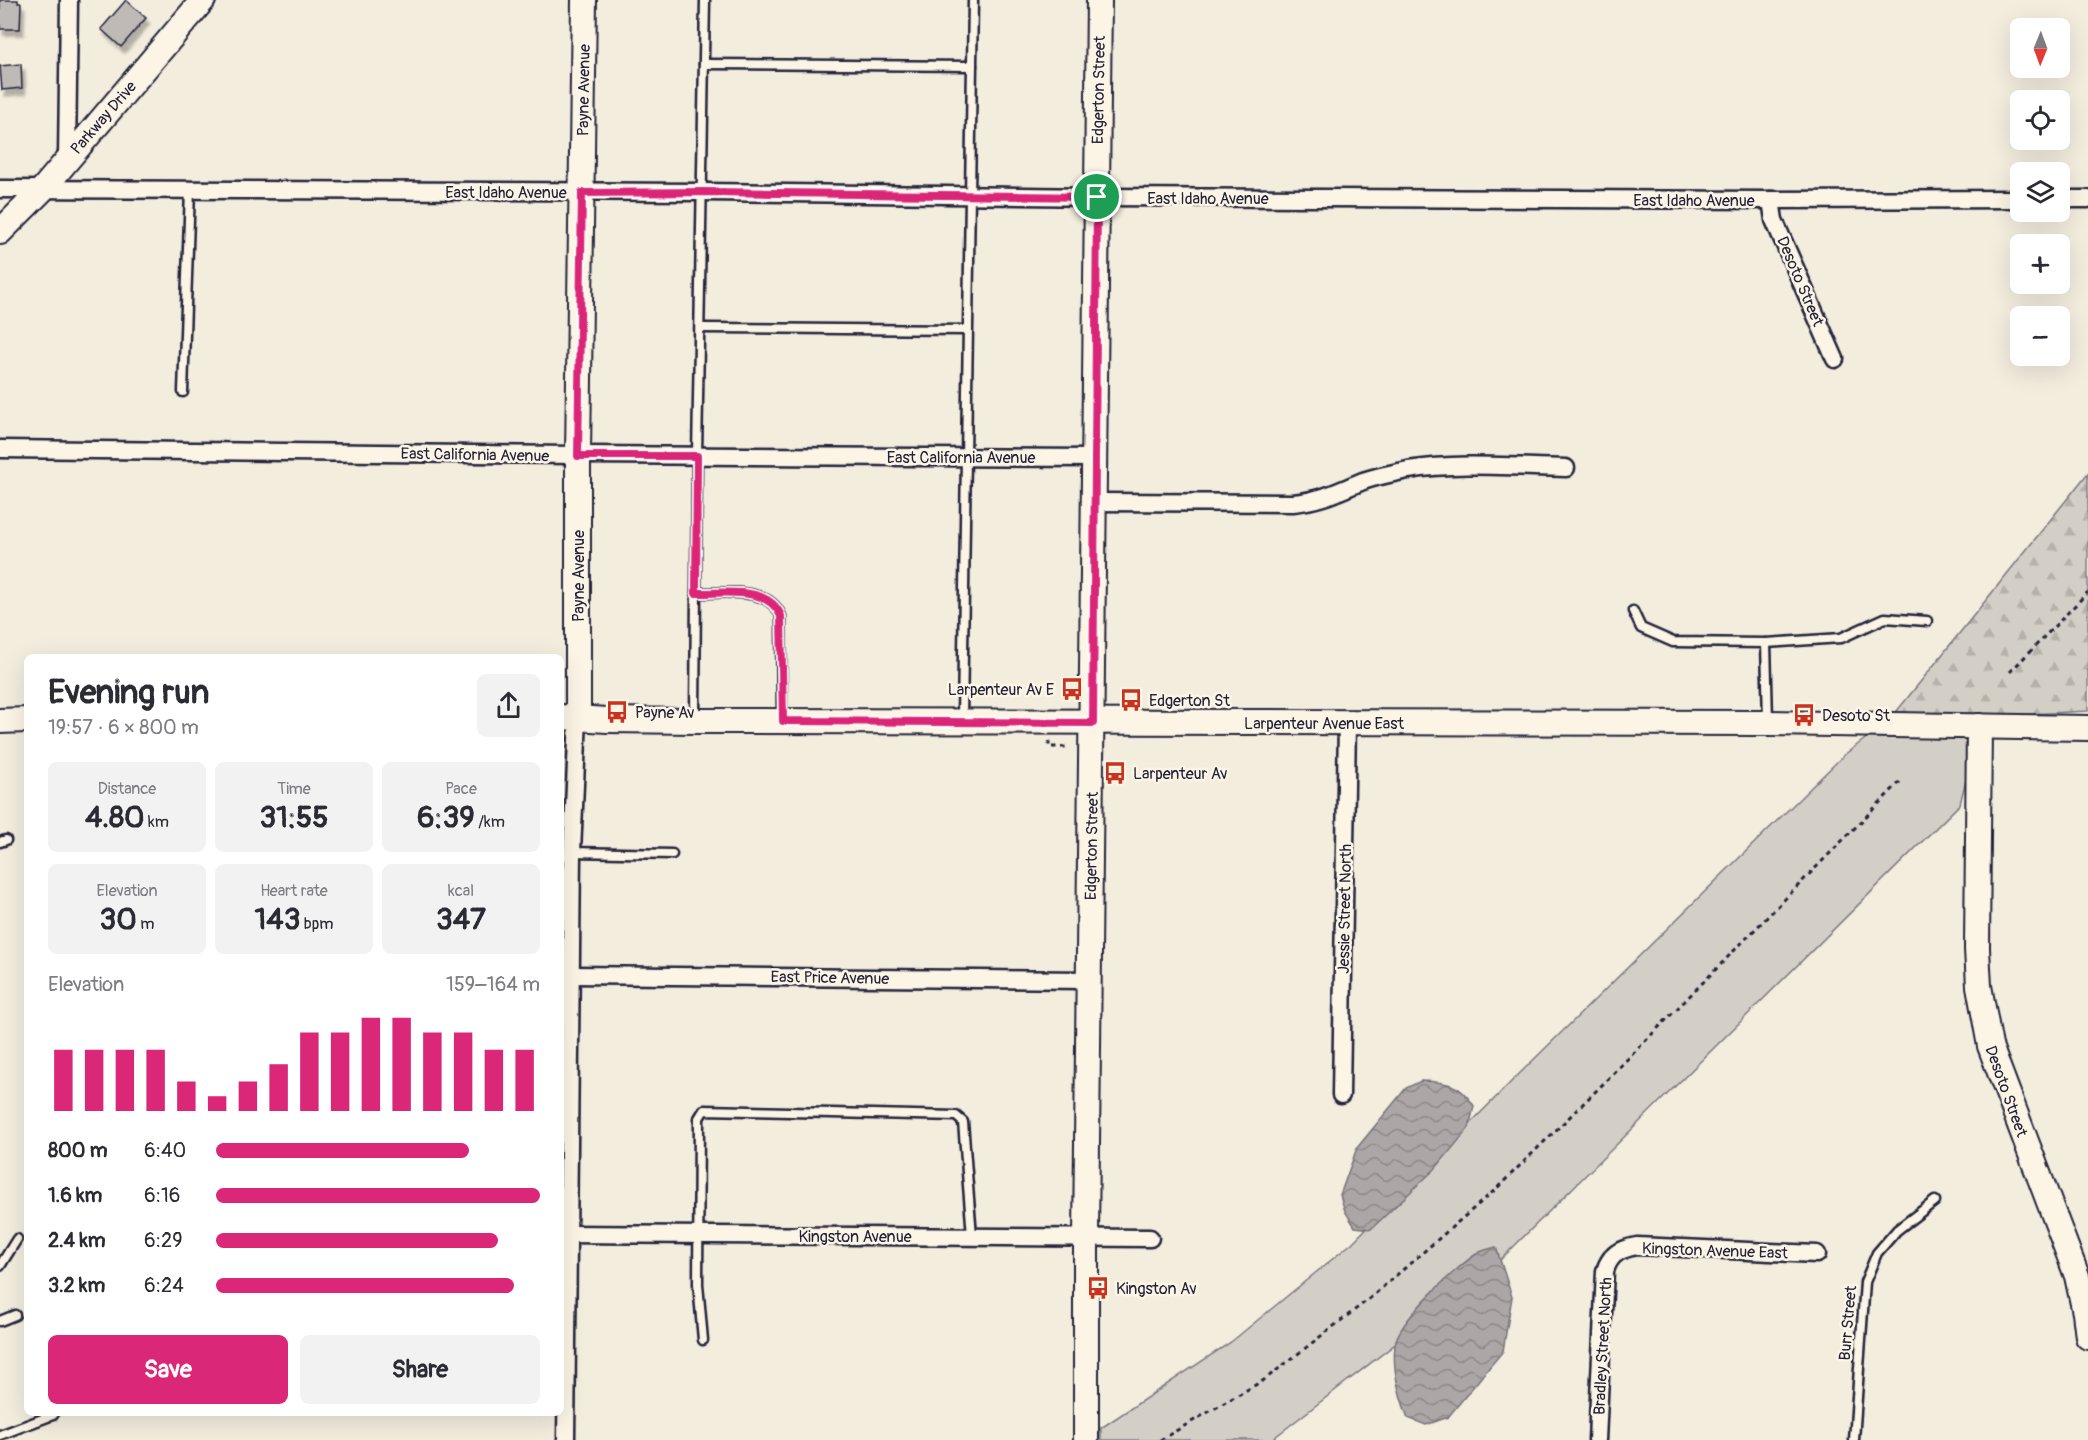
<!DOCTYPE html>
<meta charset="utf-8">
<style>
:root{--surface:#fff;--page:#f2f2f3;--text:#2b2b33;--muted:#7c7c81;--accent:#db2777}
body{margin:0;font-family:Pangolin,sans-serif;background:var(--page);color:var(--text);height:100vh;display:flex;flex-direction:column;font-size:22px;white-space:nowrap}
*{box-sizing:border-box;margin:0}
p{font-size:20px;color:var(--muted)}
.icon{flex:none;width:33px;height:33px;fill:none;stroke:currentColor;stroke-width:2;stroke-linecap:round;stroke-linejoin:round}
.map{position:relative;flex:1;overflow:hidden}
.panel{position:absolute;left:24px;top:654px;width:540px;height:762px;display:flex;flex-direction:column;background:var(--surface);border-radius:9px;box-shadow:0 6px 24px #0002}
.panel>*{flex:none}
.needle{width:39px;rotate:181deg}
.fabs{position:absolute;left:2010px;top:18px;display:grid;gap:12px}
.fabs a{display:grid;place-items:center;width:60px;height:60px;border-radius:9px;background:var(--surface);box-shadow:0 6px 24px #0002;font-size:30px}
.pin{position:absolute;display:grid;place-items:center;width:51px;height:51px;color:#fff;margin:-26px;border:3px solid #fff;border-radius:50%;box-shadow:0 2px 6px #0007}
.round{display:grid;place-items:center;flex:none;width:63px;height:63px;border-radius:9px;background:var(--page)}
.headline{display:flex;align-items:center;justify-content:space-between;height:102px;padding:0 24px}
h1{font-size:33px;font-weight:700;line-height:45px}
.metrics{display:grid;grid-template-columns:repeat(3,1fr);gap:9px;height:102px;padding:6px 24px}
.metrics div{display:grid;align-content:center;border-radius:9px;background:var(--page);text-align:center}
.metrics b{font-size:30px;font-weight:700}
.metrics small{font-size:16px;font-weight:400}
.metrics p{font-size:16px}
.chart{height:168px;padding:12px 24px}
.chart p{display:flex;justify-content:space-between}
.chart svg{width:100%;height:108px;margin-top:6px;stroke:var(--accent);stroke-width:6}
.primary-button{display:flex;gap:12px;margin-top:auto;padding:12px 24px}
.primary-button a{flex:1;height:69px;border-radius:9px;background:var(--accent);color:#fff;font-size:24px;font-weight:700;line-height:69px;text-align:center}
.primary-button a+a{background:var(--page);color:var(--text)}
ul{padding:0 24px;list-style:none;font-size:20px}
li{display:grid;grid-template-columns:96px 72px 1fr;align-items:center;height:45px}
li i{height:15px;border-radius:8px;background:var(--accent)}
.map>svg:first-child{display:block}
.forest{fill:url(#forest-firs);stroke:#7b7880;stroke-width:1.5}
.park{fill:#d4cfc6;stroke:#7b7880;stroke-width:1.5}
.water{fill:url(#water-waves);stroke:#75727b;stroke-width:1.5}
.building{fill:#bfbab6;stroke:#22223b;stroke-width:1.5;filter:url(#shadow)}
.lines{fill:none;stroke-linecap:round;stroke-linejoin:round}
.lane-casing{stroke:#22223b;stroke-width:13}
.street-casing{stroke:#22223b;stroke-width:21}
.secondary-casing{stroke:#22223b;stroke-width:28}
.path{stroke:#22223b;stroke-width:3;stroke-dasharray:4.5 4.5;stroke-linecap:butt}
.lane{stroke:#fcf5e5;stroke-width:8}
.street{stroke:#fcf5e5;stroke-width:16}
.secondary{stroke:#fcf5e5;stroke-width:24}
.route-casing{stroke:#fff;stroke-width:12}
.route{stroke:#db2777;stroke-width:8}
.labels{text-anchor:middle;stroke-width:5;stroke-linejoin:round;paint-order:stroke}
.street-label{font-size:16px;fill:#22223b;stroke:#fcf5e5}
.poi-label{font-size:16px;fill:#22223b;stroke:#fcf5e5;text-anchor:start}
</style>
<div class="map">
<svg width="2088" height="1440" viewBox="0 0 2088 1440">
<defs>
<pattern id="forest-firs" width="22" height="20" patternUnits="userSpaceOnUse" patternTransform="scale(1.5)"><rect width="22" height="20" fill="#d4cfc6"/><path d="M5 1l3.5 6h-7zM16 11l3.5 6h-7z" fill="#b6b1ab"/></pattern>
<pattern id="water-waves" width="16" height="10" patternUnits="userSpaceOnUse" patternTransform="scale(1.5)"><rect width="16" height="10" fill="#aca7a6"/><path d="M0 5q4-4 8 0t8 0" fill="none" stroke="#8c8888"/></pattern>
<filter id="shadow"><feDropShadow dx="3.5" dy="6" stdDeviation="1.5" flood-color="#0004"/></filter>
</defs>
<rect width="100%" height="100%" fill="#f3edde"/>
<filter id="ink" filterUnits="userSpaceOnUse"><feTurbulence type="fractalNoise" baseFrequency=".0167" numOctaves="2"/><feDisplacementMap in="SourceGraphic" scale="12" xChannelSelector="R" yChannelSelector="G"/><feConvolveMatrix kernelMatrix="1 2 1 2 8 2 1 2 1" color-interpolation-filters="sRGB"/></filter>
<g filter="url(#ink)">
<path class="forest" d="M 2088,473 L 2088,711 L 1889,721 Z"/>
<path class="park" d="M 1889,721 L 1979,726 L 1960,804 L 1486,1274 L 1271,1440 L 1101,1440 L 1101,1428 L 1231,1342 L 1352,1243 L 1512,1081 L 1844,755 Z"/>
<g class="water">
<path d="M 1421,1081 C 1446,1082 1460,1083 1474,1106 L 1469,1128 L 1435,1169 L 1371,1229 L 1355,1227 L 1345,1211 L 1340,1195 L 1357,1148 L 1406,1088 Z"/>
<path d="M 1496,1247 L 1512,1297 L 1503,1351 L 1448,1417 L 1426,1425 L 1408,1418 C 1399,1395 1392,1370 1395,1345 C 1397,1322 1458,1265 1478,1253 C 1483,1250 1490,1249 1496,1247 Z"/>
</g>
<g class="building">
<path d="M 0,0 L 18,0 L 18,3 L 21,3 L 20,29 L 0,29 Z"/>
<path d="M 126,0 L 146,18 L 121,47 L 101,29 Z"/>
<path d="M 21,64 L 22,88 L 2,90 L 0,66 Z"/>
</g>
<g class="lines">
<g class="lane-casing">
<g id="lane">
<path d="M 704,64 L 972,66"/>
<path d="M 700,328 L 967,330"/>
<path d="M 183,392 L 190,190"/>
<path d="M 696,593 C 724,594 768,585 781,616 L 782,721"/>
<path d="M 1633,611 L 1641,628 L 1673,642 L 1766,643 L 1841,638 L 1885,618 L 1927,621"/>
<path d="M 1766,643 L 1768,720"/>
<path d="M 695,719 L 697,456 L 705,0"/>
<path d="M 962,719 L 973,0"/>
<path d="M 0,842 L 6,840"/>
<path d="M 572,852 L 672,854"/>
<path d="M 0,1266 L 17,1239"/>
<path d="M 0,1321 L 15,1315"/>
<path d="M 703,1340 L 698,1284 L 699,1118 L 704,1110 L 956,1116 L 963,1122 L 972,1236"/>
<path d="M 0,1435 L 53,1415"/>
<path d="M 1854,1440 L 1865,1282 L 1877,1253 L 1897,1230 L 1935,1201"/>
</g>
</g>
<g class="street-casing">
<g id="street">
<path d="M 67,158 L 69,0"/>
<path d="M 0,189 L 702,192 L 1097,197 L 1771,200 L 2020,199"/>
<path d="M 2060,199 L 2088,199"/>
<path d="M 1771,200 L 1774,220 L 1835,359"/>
<path d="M 0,449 L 578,455 L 1094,458"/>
<path d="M 1094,502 L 1293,503 C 1323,500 1336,492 1363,481 C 1377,476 1394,473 1408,470 C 1460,462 1513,467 1566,468"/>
<path d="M 571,975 L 1089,980"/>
<path d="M 1341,1095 L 1347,723"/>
<path d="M 561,1234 L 1150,1238"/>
<path d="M 566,1440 L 572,852 L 578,718"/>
<path d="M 1597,1440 L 1605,1271 C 1610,1254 1620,1249 1637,1246 L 1817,1254"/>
</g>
</g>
<g class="secondary-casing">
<g id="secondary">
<path d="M 0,232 L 42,190 L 203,0"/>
<path d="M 561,717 L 607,720 L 695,721 L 1768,723 L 2088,728"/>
<path d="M 578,718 L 578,455 L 584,0"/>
<path d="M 0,721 L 27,720"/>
<path d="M 1979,726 L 1977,949 L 1979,986 L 1990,1046 L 2077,1276 L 2085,1313 L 2088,1337"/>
<path d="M 1086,1440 L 1086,1238 L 1099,0"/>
</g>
</g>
<g class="path">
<path d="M 2010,672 L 2088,592"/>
<path d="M 1049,741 L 1049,747 L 1068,747"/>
<path d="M 1160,1440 L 1264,1380 L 1369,1299 L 1495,1190 L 1600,1087 L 1900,782"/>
</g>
<use href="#lane" class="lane"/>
<use href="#street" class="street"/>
<use href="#secondary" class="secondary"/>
</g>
</g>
<g class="lines" filter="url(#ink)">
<g class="route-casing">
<path id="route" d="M 702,192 L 1097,197 L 1093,723 L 783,721 L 781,616 C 768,585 724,594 696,593 L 697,456 L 578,456 L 582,193 Z"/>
</g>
<use href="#route" class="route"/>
</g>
<defs>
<g id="bus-bare" transform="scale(1.8)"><path d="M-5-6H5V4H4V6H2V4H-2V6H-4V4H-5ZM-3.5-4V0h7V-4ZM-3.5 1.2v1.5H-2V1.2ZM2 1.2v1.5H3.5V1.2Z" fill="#c8321e" stroke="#fcf5e5" stroke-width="2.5" paint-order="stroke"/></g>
</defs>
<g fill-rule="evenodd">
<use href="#bus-bare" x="1072" y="689"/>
<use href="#bus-bare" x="1131" y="700"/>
<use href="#bus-bare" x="617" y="712"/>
<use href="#bus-bare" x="1804" y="715"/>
<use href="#bus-bare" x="1115" y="773"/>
<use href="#bus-bare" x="1098" y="1288"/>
</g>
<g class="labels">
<g class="street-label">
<text transform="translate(583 90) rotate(-89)" y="6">Payne Avenue</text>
<text transform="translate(1098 90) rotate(-89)" y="6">Edgerton Street</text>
<text transform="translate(103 117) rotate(-49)" y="6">Parkway Drive</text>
<text x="506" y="198">East Idaho Avenue</text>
<text x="1208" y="204">East Idaho Avenue</text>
<text x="1694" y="206">East Idaho Avenue</text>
<text transform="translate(1801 281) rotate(67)" y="6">Desoto Street</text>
<text transform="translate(475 454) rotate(1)" y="6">East California Avenue</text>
<text x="961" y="463">East California Avenue</text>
<text transform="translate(578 576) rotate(-90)" y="6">Payne Avenue</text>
<text x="1324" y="729">Larpenteur Avenue East</text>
<text transform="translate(1091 846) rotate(-89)" y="6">Edgerton Street</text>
<text transform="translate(1344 909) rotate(-89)" y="6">Jessie Street North</text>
<text transform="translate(830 977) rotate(1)" y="6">East Price Avenue</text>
<text transform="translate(2007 1091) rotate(70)" y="6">Desoto Street</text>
<text x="855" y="1242">Kingston Avenue</text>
<text transform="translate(1715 1250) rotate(2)" y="6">Kingston Avenue East</text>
<text transform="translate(1847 1323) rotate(-85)" y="6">Burr Street</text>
<text transform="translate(1602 1346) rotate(-87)" y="6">Bradley Street North</text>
</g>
<g class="poi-label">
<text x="1054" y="695" text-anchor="end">Larpenteur Av E</text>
<text x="1149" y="706">Edgerton St</text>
<text x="635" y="718">Payne Av</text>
<text x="1822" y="721">Desoto St</text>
<text x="1133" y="779">Larpenteur Av</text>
<text x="1116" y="1294">Kingston Av</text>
</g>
</g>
</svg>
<div class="fabs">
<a><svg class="needle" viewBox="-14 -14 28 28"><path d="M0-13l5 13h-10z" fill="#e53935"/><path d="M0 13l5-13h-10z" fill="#7c7c81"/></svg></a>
<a><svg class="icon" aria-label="locate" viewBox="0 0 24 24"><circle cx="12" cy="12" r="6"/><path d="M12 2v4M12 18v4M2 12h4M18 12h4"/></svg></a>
<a><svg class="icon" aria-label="layers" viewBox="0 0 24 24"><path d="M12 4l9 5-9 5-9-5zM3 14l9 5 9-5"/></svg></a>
<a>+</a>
<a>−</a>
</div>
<div class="pin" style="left:1097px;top:197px;background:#1e9e55"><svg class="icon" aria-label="arrive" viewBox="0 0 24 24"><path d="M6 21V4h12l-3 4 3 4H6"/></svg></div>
<section class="panel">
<div class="headline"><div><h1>Evening run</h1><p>19:57 · 6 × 800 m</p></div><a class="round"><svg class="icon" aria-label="share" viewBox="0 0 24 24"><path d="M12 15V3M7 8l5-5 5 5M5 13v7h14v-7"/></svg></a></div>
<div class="metrics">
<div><p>Distance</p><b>4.80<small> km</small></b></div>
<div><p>Time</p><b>31:55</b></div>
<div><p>Pace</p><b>6:39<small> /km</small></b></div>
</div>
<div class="metrics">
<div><p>Elevation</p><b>30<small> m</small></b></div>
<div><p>Heart rate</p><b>143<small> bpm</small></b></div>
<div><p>kcal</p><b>347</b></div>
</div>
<div class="chart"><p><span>Elevation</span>159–164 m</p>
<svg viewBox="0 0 160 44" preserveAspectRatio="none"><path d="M5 44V19M15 44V19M25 44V19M35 44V19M45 44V32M55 44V38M65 44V32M75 44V25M85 44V12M95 44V12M105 44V6M115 44V6M125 44V12M135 44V12M145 44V19M155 44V19"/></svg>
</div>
<ul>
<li><b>800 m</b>6:40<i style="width:78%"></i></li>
<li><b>1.6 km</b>6:16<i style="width:100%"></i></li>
<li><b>2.4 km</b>6:29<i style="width:87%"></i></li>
<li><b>3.2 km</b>6:24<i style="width:92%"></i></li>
</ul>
<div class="primary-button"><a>Save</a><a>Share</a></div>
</section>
</div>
